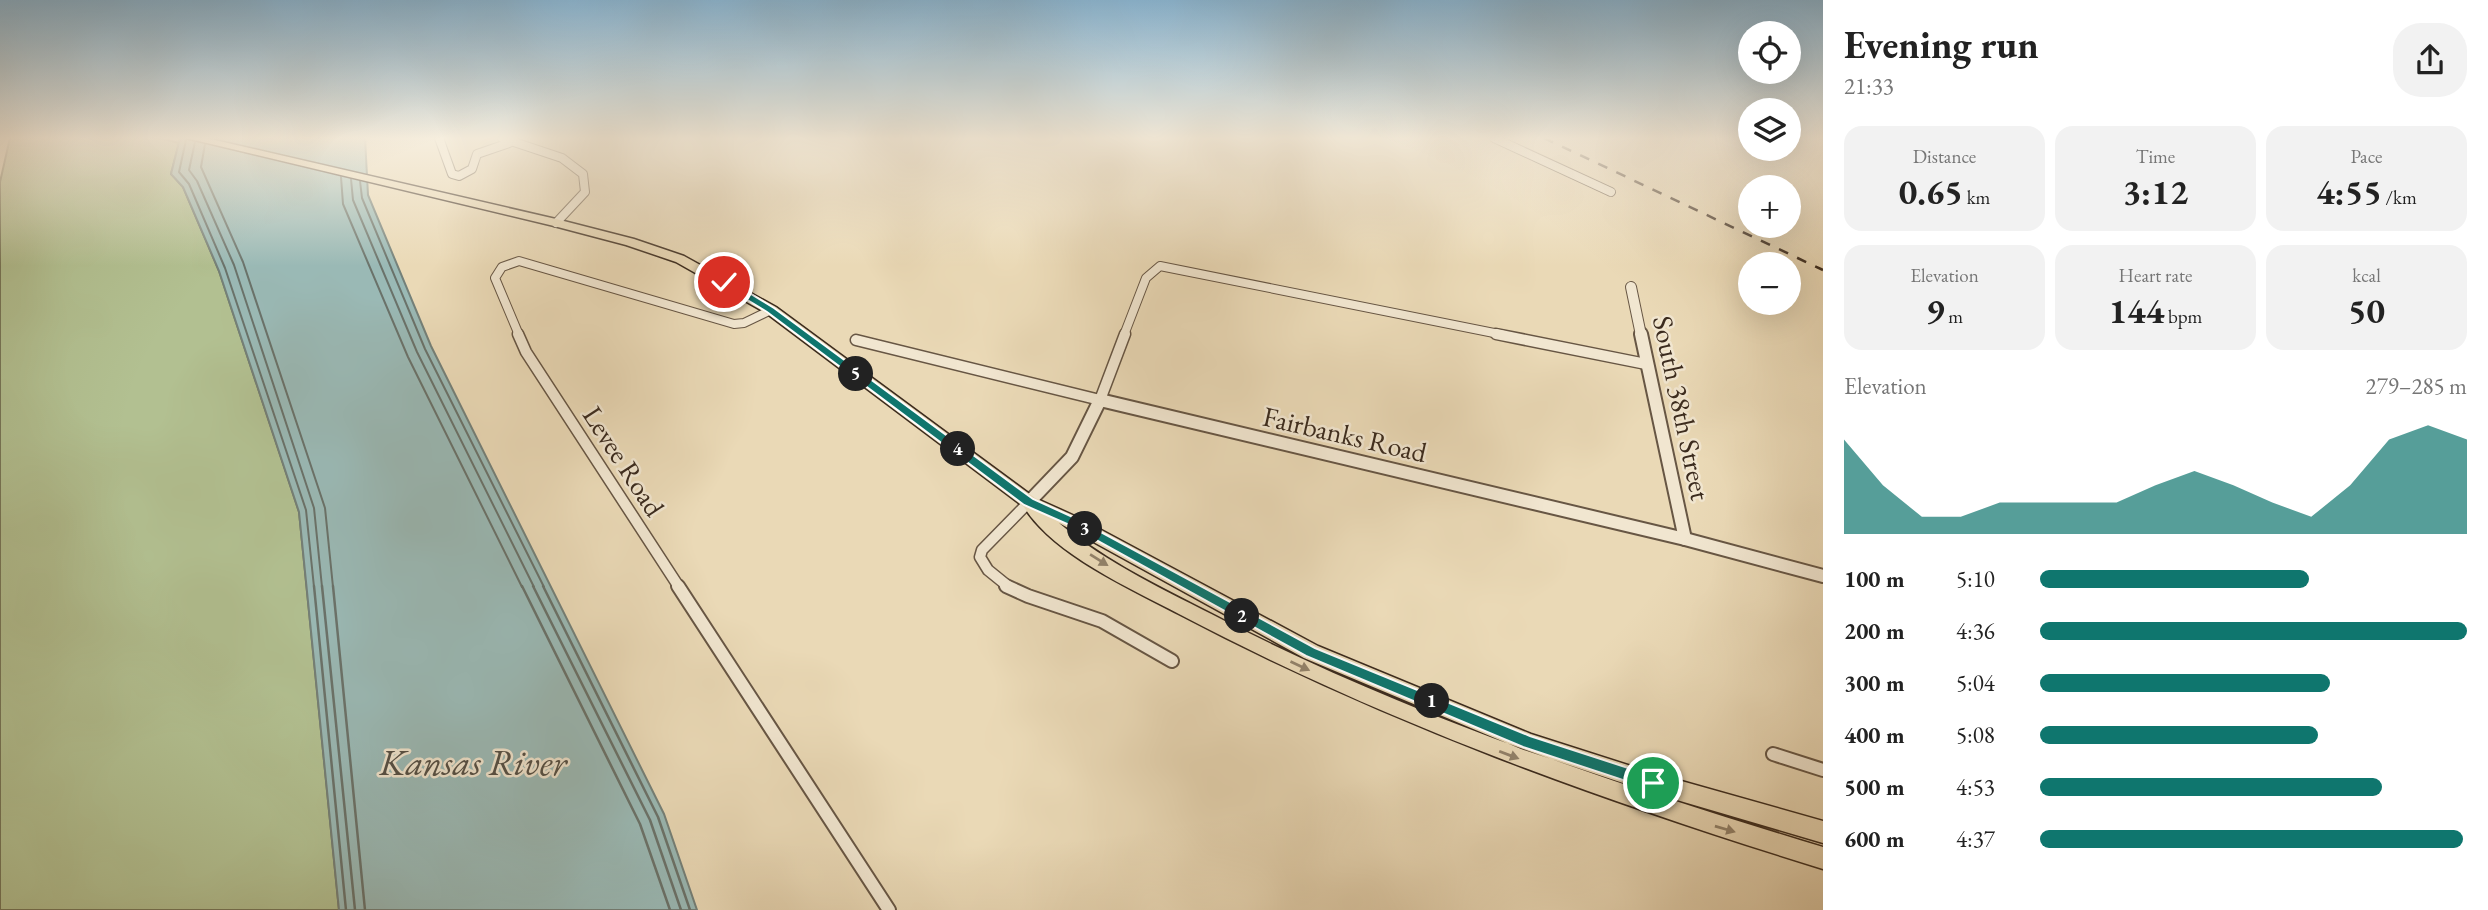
<!DOCTYPE html>
<meta charset="utf-8">
<style>
:root{--surface:#fff;--page:#f2f2f2;--text:#222;--muted:#767676;--accent:#0f766e}
body{margin:0;font-family:"EB Garamond",serif;background:var(--page);color:var(--text);height:100vh;display:flex;flex-direction:column;font-size:26px;white-space:nowrap}
*{box-sizing:border-box;margin:0}
p{font-size:23px;color:var(--muted)}
.icon{flex:none;width:38px;height:38px;fill:none;stroke:currentColor;stroke-width:2;stroke-linecap:round;stroke-linejoin:round}
.map{position:relative;flex:1;overflow:hidden}
.side{display:flex;flex-direction:column;background:var(--surface);width:665px}
.side>*{flex:none}
.tools{position:absolute;left:1738px;top:21px;display:grid;gap:14px}
.tools a{display:grid;place-items:center;width:63px;height:63px;border-radius:50%;background:var(--surface);box-shadow:0 7px 28px #0002;font-size:35px}
.pin{position:absolute;display:grid;place-items:center;width:60px;height:60px;color:#fff;margin:-30px;border:4px solid #fff;border-radius:50%;box-shadow:0 2px 7px #0007}
.km{position:absolute;width:35px;height:35px;margin:-18px;border-radius:50%;background:#222;color:#fff;font-size:19px;line-height:35px;text-align:center}
.round{display:grid;place-items:center;flex:none;width:74px;height:74px;border-radius:28px;background:var(--page)}
.overview{display:flex;align-items:center;justify-content:space-between;height:119px;padding:0 21px}
h1{font-size:38px;font-weight:700;line-height:52px}
.figures{display:grid;grid-template-columns:repeat(3,1fr);gap:10px;height:119px;padding:7px 21px}
.figures div{display:grid;align-content:center;border-radius:18px;background:var(--page);text-align:center}
.figures b{font-size:35px;font-weight:700}
.figures small{font-size:19px;font-weight:400}
.figures p{font-size:19px}
.chart{height:196px;padding:14px 21px}
.chart p{display:flex;justify-content:space-between}
.chart svg{width:100%;height:126px;margin-top:7px;fill:var(--accent);opacity:.7}
ul{padding:0 21px;list-style:none;font-size:23px}
li{display:grid;grid-template-columns:112px 84px 1fr;align-items:center;height:52px}
li i{height:18px;border-radius:9px;background:var(--accent)}
main{display:flex;flex:1;min-height:0}
.map>svg:first-child{display:block}
.green{fill:#b2c091;stroke:#767658;stroke-width:2}
.water{fill:#9ab9b5;stroke:#748079;stroke-width:2}
.lines{fill:none;stroke-linecap:round;stroke-linejoin:round}
.shore-far1{stroke:#6a726a;stroke-width:2}
.shore{stroke:#6a726a;stroke-width:2.5}
.minor-far2-casing{stroke:#675644;stroke-width:10}
.minor-far1-casing{stroke:#675644;stroke-width:13}
.minor-casing{stroke:#675644;stroke-width:16}
.tertiary-far1-casing{stroke:#675644;stroke-width:12}
.tertiary-casing{stroke:#675644;stroke-width:16}
.primary-casing{stroke:#3b2b1e;stroke-width:3}
.minor-far2{stroke:#f1e6d0;stroke-width:8}
.minor-far1{stroke:#f1e6d0;stroke-width:10}
.minor{stroke:#f1e6d0;stroke-width:12}
.tertiary-far1{stroke:#f1e6d0;stroke-width:10}
.tertiary{stroke:#f1e6d0;stroke-width:12}
.primary{fill:#ead9b6;fill-rule:evenodd}
.rail{stroke:#3b2b1e;stroke-width:2.5;stroke-dasharray:10 10;stroke-linecap:butt}
.oneway{fill:#92826a}
.route{fill:#0f766e;stroke:#fff;stroke-width:2}
.labels{text-anchor:middle;stroke-width:5;stroke-linejoin:round;paint-order:stroke}
.street-label{font-size:28px;fill:#3b2b1e;stroke:#f1e6d0}
.near-water-label{font-size:37px;font-style:italic;fill:#534e44;stroke:#f1e6d0}
</style>
<main>
<div class="map">
<svg width="1823" height="910" viewBox="0 0 1823 910">
<rect width="100%" height="100%" fill="#ead9b6"/>
<filter id="stains"><feTurbulence type="fractalNoise" baseFrequency=".00286" numOctaves="4"/><feColorMatrix values="0 0 0 0 .2 0 0 0 0 .09 0 0 0 0 .02 0 0 0 .5 -.17"/></filter>
<radialGradient id="worn" r=".72"><stop offset=".6" stop-color="#630" stop-opacity="0"/><stop offset="1" stop-color="#630" stop-opacity=".3"/></radialGradient>
<path class="green" d="M 10,138 L 160,138 L 179,143 L 171,174 L 183,187 L 219,271 L 299,512 L 339,910 L 0,910 L 0,182 Z"/>
<path class="water" d="M 180,138 L 365,138 L 368,195 L 431,346 L 664,814 L 697,910 L 339,910 L 299,512 L 219,271 L 183,187 L 171,174 Z"/>
<g class="lines">
<g class="shore-far1">
<path d="M 186,140 L 179,172 L 189,184 L 225,268 L 306,510 L 314,587"/>
<path d="M 195,142 L 189,170 L 197,181 L 234,265 L 314,508 L 322,587"/>
<path d="M 205,144 L 201,167 L 243,262 L 325,508 L 333,587"/>
<path d="M 341,177 L 343,204 L 408,357 L 522,587"/>
<path d="M 351,179 L 353,200 L 417,352 L 534,587"/>
<path d="M 360,181 L 362,198 L 425,349 L 544,587"/>
</g>
<g class="shore">
<path d="M 314,586 L 346,910"/>
<path d="M 322,586 L 355,910"/>
<path d="M 333,586 L 365,910"/>
<path d="M 522,586 L 640,824 L 670,910"/>
<path d="M 533,586 L 650,820 L 681,910"/>
<path d="M 543,586 L 658,817 L 690,910"/>
</g>
<g class="minor-far2-casing">
<g id="minor-far2">
<path d="M 439,138 L 452,174 L 459,176 L 472,169 L 477,154 L 509,143"/>
<path d="M 502,138 L 562,158 L 583,174 L 585,192 L 556,223"/>
<path d="M 1494,138 L 1611,192"/>
<path d="M 519,335 L 495,278 L 502,267 L 519,261 L 734,324 L 744,323 L 771,310"/>
<path d="M 1124,335 L 1146,278 L 1160,266 L 1504,335"/>
</g>
</g>
<g class="minor-far1-casing">
<g id="minor-far1">
<path d="M 518,334 L 526,352 L 679,587"/>
<path d="M 1496,334 L 1646,364"/>
<path d="M 856,340 L 1100,400 L 1125,334"/>
<path d="M 1009,587 L 988,570 L 980,557 L 982,550 L 1029,502"/>
</g>
</g>
<g class="minor-casing">
<g id="minor">
<path d="M 678,586 L 889,910"/>
<path d="M 1006,586 L 1028,596 L 1102,621 L 1172,661"/>
<path d="M 1773,754 L 1823,770"/>
</g>
</g>
<g class="tertiary-far1-casing">
<path id="tertiary-far1" d="M 1631,287 L 1641,335"/>
</g>
<g class="tertiary-casing">
<g id="tertiary">
<path d="M 1641,334 L 1685,539"/>
<path d="M 1029,502 L 1072,457 L 1100,400 L 1685,539 L 1823,576"/>
</g>
</g>
<g class="primary-casing">
<path id="primary" d="M 186,138 L 206,138 L 556,219 L 634,239 L 684,256 L 776,307 L 1035,498 L 1077,517 L 1318,646 L 1531,734 L 1653,773 L 1823,821 L 1823,843 L 1653,793 L 1521,749 L 1304,658 L 1059,523 C 1107,564 1167,591 1223,620 C 1414,718 1618,785 1823,847 L 1823,869 C 1600,800 1386,723 1179,614 C 1130,588 1054,555 1024,507 L 766,313 L 676,262 L 626,245 L 554,226 Z"/>
</g>
<use href="#minor-far2" class="minor-far2"/>
<use href="#minor-far1" class="minor-far1"/>
<use href="#minor" class="minor"/>
<use href="#tertiary-far1" class="tertiary-far1"/>
<use href="#tertiary" class="tertiary"/>
<use href="#primary" class="primary"/>
<path class="rail" d="M 1544,138 L 1823,270"/>
</g>
<defs><path id="oneway-solid" d="M-6-.8H1V-3.2L6.5 0L1 3.2V.8H-6Z" transform="scale(1.75)"/></defs>
<g class="oneway">
<use href="#oneway-solid" transform="translate(1099 560) rotate(32)"/>
<use href="#oneway-solid" transform="translate(1300 666) rotate(25)"/>
<use href="#oneway-solid" transform="translate(1509 755) rotate(21)"/>
<use href="#oneway-solid" transform="translate(1725 829) rotate(16)"/>
</g>
<linearGradient id="sky" x2="0" y2="1"><stop stop-color="#89b6d4"/><stop offset="0.52" stop-color="#f6eede"/><stop offset="1" stop-color="#f6eede" stop-opacity="0"/></linearGradient>
<rect width="1823" height="266" fill="url(#sky)"/>
<path class="route" d="M 721,280 L 728,280 L 774,308 L 1033,499 L 1075,518 L 1315,648 L 1530,736 L 1659,778 L 1659,788 L 1653,790 L 1523,747 L 1306,656 L 1067,524 L 1024,505 L 767,312 L 721,284 Z"/>
<g class="labels">
<g class="street-label">
<text transform="translate(1682 408) rotate(78)" y="10">South 38th Street</text>
<text transform="translate(1345 434) rotate(13)" y="10">Fairbanks Road</text>
<text transform="translate(624 461) rotate(57)" y="10">Levee Road</text>
</g>
<g class="near-water-label">
<text x="473" y="775">Kansas River</text>
</g>
</g>
<rect width="100%" height="100%" filter="url(#stains)"/>
<rect width="100%" height="100%" fill="url(#worn)"/>
</svg>
<div class="tools">
<a><svg class="icon" aria-label="locate" viewBox="0 0 24 24"><circle cx="12" cy="12" r="6"/><path d="M12 2v4M12 18v4M2 12h4M18 12h4"/></svg></a>
<a><svg class="icon" aria-label="layers" viewBox="0 0 24 24"><path d="M12 4l9 5-9 5-9-5zM3 14l9 5 9-5"/></svg></a>
<a>+</a>
<a>−</a>
</div>
<div class="pin" style="left:1653px;top:783px;background:#1e9e55"><svg class="icon" aria-label="arrive" viewBox="0 0 24 24"><path d="M6 21V4h12l-3 4 3 4H6"/></svg></div>
<div class="pin" style="left:724px;top:282px;background:#d93025"><svg class="icon" aria-label="check" viewBox="0 0 24 24"><path d="M5 12l5 5 9-10"/></svg></div>
<b class="km" style="left:1432px;top:701px">1</b>
<b class="km" style="left:1242px;top:616px">2</b>
<b class="km" style="left:1085px;top:529px">3</b>
<b class="km" style="left:958px;top:449px">4</b>
<b class="km" style="left:856px;top:374px">5</b>
</div>
<section class="side">
<div class="overview"><div><h1>Evening run</h1><p>21:33</p></div><a class="round"><svg class="icon" aria-label="share" viewBox="0 0 24 24"><path d="M12 15V3M7 8l5-5 5 5M5 13v7h14v-7"/></svg></a></div>
<div class="figures">
<div><p>Distance</p><b>0.65<small> km</small></b></div>
<div><p>Time</p><b>3:12</b></div>
<div><p>Pace</p><b>4:55<small> /km</small></b></div>
</div>
<div class="figures">
<div><p>Elevation</p><b>9<small> m</small></b></div>
<div><p>Heart rate</p><b>144<small> bpm</small></b></div>
<div><p>kcal</p><b>50</b></div>
</div>
<div class="chart"><p><span>Elevation</span>279–285 m</p>
<svg viewBox="0 0 160 44" preserveAspectRatio="none"><path d="M0 44V11L10 27L20 38L30 38L40 33L50 33L60 33L70 33L80 27L90 22L100 27L110 33L120 38L130 27L140 11L150 6L160 11V44z"/></svg>
</div>
<ul>
<li><b>100 m</b>5:10<i style="width:63%"></i></li>
<li><b>200 m</b>4:36<i style="width:100%"></i></li>
<li><b>300 m</b>5:04<i style="width:68%"></i></li>
<li><b>400 m</b>5:08<i style="width:65%"></i></li>
<li><b>500 m</b>4:53<i style="width:80%"></i></li>
<li><b>600 m</b>4:37<i style="width:99%"></i></li>
</ul>
</section>
</main>
